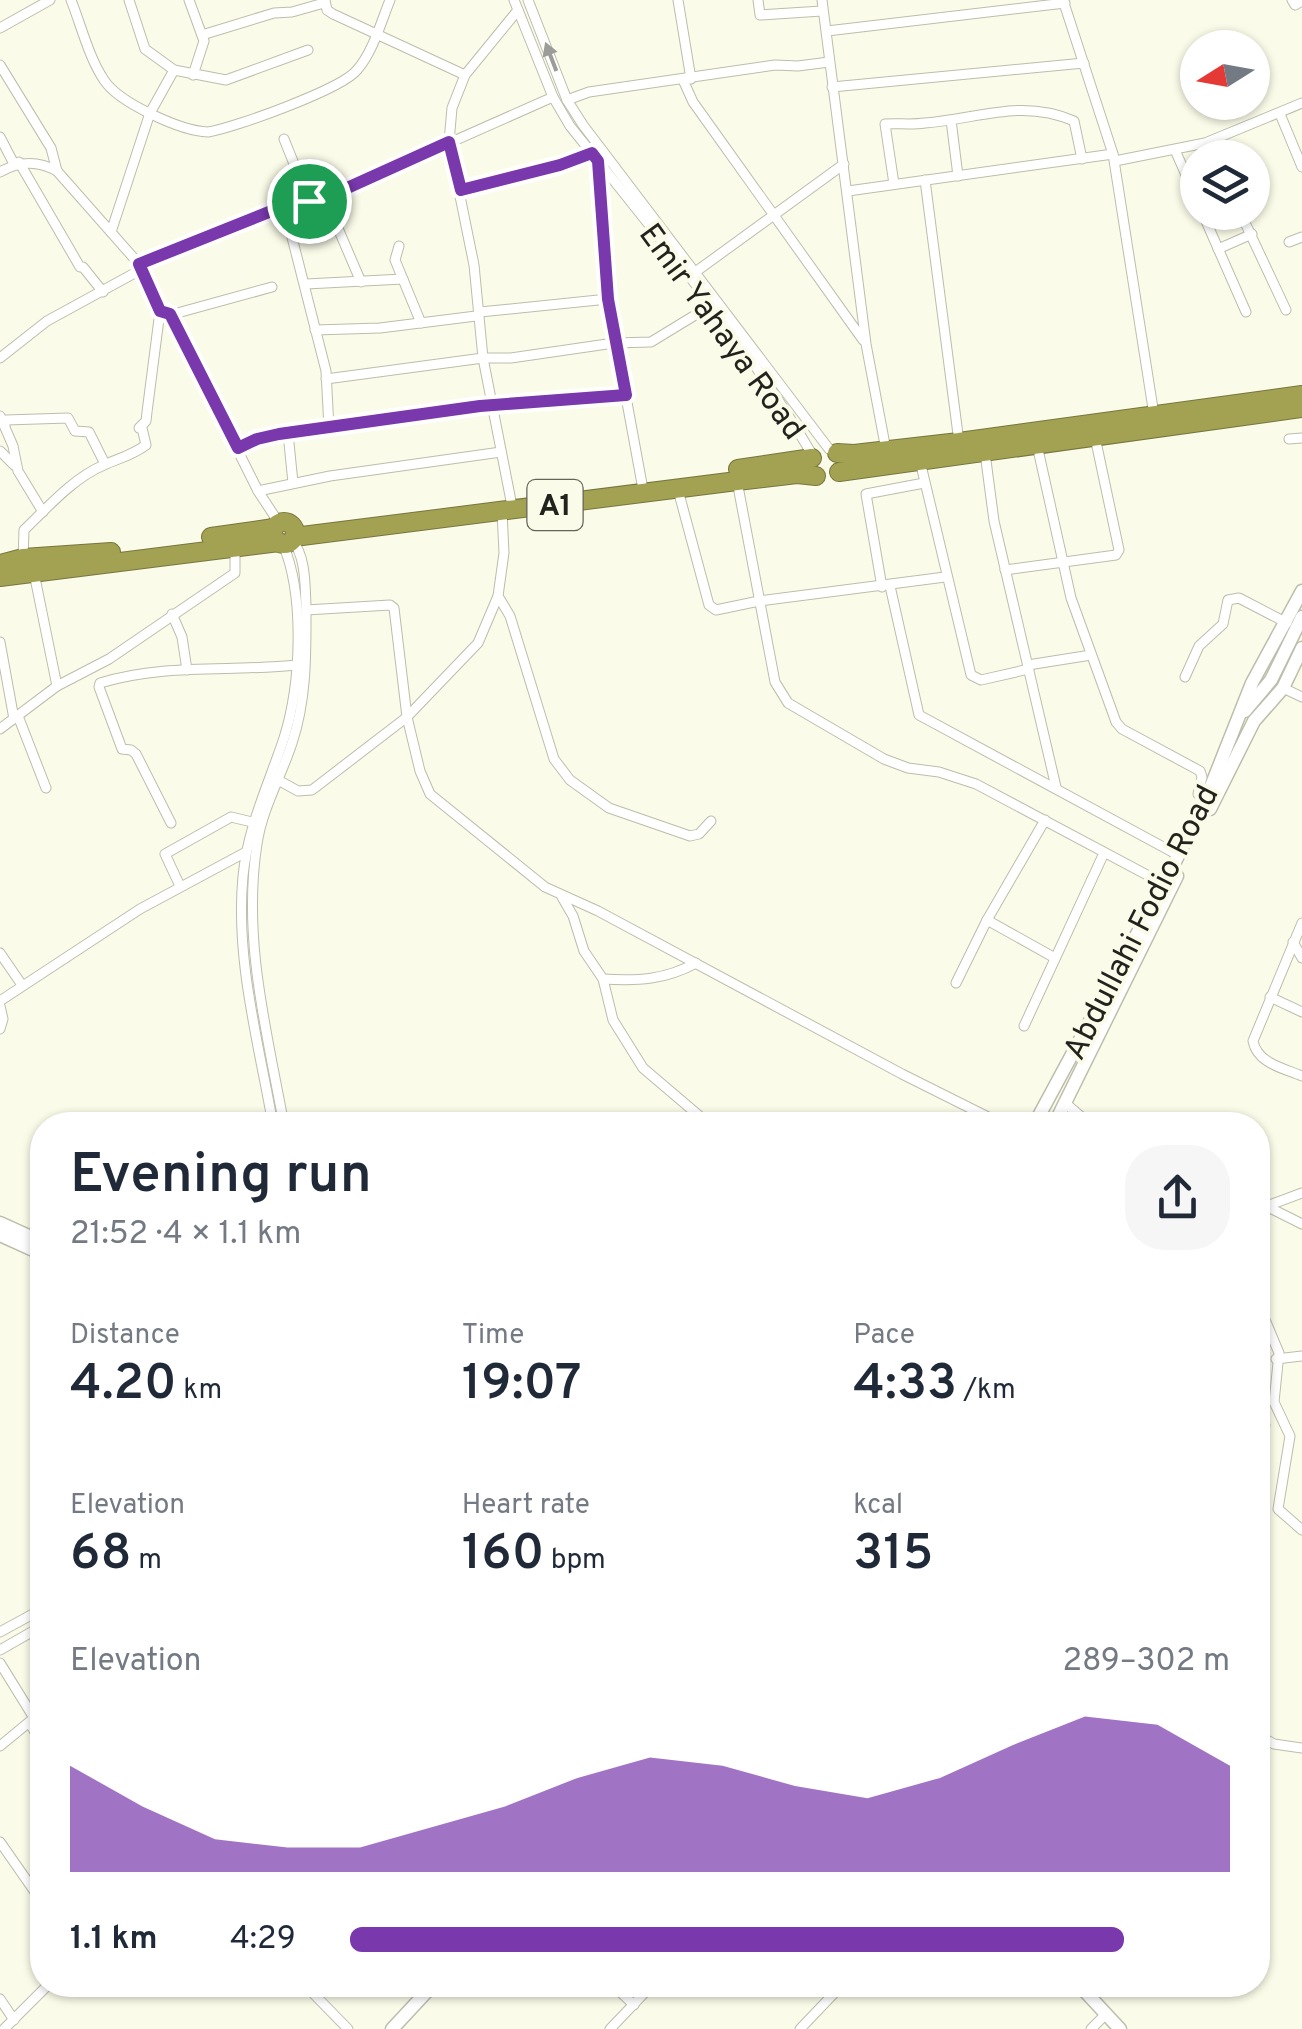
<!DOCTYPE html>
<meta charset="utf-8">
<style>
:root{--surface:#fff;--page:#f6f6f7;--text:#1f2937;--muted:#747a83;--accent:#7939ad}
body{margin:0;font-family:Overpass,sans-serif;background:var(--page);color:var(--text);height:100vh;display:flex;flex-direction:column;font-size:38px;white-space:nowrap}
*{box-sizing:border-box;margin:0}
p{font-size:32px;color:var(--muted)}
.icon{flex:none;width:55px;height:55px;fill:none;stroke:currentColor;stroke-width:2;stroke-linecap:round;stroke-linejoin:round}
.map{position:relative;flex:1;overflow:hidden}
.details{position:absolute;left:30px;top:1112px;width:1240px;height:885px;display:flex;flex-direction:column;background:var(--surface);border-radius:40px;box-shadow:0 2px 8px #0004}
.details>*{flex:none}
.needle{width:65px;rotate:259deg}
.tools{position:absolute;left:1180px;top:30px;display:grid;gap:20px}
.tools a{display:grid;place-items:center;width:90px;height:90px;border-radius:50%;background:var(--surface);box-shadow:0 2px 8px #0004;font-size:50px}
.pin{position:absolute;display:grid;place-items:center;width:85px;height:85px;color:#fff;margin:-42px;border:5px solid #fff;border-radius:50%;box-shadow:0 2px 10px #0007}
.round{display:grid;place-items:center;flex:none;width:105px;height:105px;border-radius:40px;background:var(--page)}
.overview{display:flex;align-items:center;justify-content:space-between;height:170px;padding:0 40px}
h1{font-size:55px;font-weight:600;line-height:75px}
.figures{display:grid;grid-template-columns:repeat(3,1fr);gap:15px;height:170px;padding:10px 40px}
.figures div{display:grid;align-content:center}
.figures b{font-size:50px;font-weight:600}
.figures small{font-size:28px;font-weight:400}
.figures p{font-size:28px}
.chart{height:280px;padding:20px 40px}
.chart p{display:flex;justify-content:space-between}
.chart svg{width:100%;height:180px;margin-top:10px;fill:var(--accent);opacity:.7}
ul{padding:0 40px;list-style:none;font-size:32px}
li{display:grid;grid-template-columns:160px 120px 1fr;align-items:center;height:75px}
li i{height:25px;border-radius:12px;background:var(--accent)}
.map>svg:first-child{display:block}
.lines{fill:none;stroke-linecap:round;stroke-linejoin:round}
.street-casing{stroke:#bdbdac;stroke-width:11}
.secondary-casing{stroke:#bdbdac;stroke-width:15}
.highway-casing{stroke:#76763f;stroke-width:20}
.street{stroke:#fff;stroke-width:9}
.secondary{stroke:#fff;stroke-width:12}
.highway{stroke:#a3a252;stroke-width:18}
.oneway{fill:#9c9c99}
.route-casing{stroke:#fff;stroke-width:20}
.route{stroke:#7939ad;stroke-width:12}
.labels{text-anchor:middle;stroke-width:8;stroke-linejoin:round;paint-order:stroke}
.shield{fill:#fbfbe9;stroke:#64645a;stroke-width:2.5}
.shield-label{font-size:30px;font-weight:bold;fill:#23231d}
.street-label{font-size:32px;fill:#23231d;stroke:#fbfbe9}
</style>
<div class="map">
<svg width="1302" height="2029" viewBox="0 0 1302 2029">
<rect width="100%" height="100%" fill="#fbfbe9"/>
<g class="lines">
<g class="street-casing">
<g id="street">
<path d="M 71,0 C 81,25 89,58 104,80 C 119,103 181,131 208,132 C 234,128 342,89 357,70 C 373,52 381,22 390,0"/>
<path d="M 129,0 L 145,49 L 174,70 L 226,80 L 308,50"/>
<path d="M 189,0 L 204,41 L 193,75"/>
<path d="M 325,0 L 327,10 L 333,14 L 465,75"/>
<path d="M 514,0 L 553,97 L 570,126 C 655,232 744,339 813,456"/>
<path d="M 528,0 L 567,100 L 583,125 L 829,449"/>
<path d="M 678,0 L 691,79"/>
<path d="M 758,0 L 760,15 L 822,11"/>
<path d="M 822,0 L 866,344 L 886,450"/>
<path d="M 1063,0 L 1113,154 L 1154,415"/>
<path d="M 1292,0 L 1295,5 L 1302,1"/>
<path d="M 0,28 L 50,0"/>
<path d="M 827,31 L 1065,3"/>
<path d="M 202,35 L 274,13 L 292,12 L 324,3"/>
<path d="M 0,65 L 51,148 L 57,171"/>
<path d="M 683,80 L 693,102 L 863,340"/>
<path d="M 832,87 L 1084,63"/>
<path d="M 567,100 L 589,92 L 775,65 L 798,66 L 829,62"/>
<path d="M 1280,114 L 1302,167"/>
<path d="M 951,120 L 958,176"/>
<path d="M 0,137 L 14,164"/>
<path d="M 284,139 L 309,201"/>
<path d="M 1175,150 L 1198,202"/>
<path d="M 598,161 L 608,299 L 642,484"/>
<path d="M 1115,161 L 1205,143 L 1302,103"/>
<path d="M 19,162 L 80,267 L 83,267 L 103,292"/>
<path d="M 0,172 C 19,161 37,160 57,171 L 139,264 L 160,311 L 170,315 L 258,491 L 279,523"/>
<path d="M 925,180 L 959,442"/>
<path d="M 894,184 L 885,124 C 898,123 911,125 925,123 C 978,119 1022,98 1074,121 L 1082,159"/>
<path d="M 461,190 L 560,165 L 592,153"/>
<path d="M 848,191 L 1113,154"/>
<path d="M 325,198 L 361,282"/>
<path d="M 284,206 L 326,371 L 329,428"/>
<path d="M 1202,212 L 1246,312"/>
<path d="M 1240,212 L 1286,310"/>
<path d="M 111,232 L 150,113 L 174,70"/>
<path d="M 1289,242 L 1302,237"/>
<path d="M 399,246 L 395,260 L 421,323"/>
<path d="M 1218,249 L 1252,234"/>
<path d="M 139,264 L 284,206 L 325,198 L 553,97"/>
<path d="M 694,273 L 844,164"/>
<path d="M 306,284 L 403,279"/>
<path d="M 170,315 L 272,287"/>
<path d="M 315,330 L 380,328 L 476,316 L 480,312 L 608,299"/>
<path d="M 0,358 L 47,321 L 142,269"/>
<path d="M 326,379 L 483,358 L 511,358 L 614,343 L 651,342 L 710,306"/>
<path d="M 0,416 L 13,446 L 18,471 L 43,512"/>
<path d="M 5,425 L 6,420 L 68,418 L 75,431 L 89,432 L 105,464"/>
<path d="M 288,433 L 293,483"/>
<path d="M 1289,439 L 1302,438"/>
<path d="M 1037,445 L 1071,598 L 1116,722 L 1122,729 L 1200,771 L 1202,777 L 1198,794 L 1206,799"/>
<path d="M 238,448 L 257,439 L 279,434 L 480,407 L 626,395"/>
<path d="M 0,451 L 14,465"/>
<path d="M 985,453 L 994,521 L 1056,787"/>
<path d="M 920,461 L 971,675 L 981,680 L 1029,669"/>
<path d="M 737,481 L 775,682 L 788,703 L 884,759 L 908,768 L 939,772 L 976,784 L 1164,884"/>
<path d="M 678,490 L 709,605 L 716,610 L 759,601 L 945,577"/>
<path d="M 258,491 L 330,476 L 501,452"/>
<path d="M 511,501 L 483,358 L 474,265 L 449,142 L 452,108 L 465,75 L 518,10"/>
<path d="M 23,558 L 24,530 C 47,508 73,478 104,465 C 119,458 131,456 146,445 L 142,428 L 139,428 L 146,421 L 147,412 L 160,311"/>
<path d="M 1005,570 L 1116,555 L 1119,550 L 1095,437"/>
<path d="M 34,573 L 57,686"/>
<path d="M 890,586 L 919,715 L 1178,855"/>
<path d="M 882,587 L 866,494 L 924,483"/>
<path d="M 498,596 L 510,616 L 554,759 L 570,780 L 609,808 L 690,836 L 699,834 L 711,821"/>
<path d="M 306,610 L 390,605 L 394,608 L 407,717 L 420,771 L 430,794 L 545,887 L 598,911 L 902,1074 L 1004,1125"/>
<path d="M 172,614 L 182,637 L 187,670"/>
<path d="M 0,642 L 14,719"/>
<path d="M 1028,665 L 1091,655"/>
<path d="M 1185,677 L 1199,646 L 1223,624 L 1228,600 L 1239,598 L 1287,623"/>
<path d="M 1283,688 L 1302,697"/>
<path d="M 18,716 L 46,788"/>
<path d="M 0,729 L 57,686 L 109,659 L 235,573 L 235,546"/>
<path d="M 278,780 L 298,791 L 312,790 L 407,717 L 478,643 L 498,596 L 504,553 L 502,512"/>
<path d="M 171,823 L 136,754 L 131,750 L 122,749 L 99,687 L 100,683 C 165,663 230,672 297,665"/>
<path d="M 180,886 L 165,854 L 231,817 L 252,822"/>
<path d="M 562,897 L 573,916 L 584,951 L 603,979 L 613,1020 L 643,1068 L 710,1125"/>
<path d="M 987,920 L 1055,958"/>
<path d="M 1302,923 L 1253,1041 C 1257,1063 1283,1068 1302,1076"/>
<path d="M 1293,942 L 1302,958"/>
<path d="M 0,953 L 22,985"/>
<path d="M 603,979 C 638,981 665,980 696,963"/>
<path d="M 956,983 L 987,920 L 1045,820"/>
<path d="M 1270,997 L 1302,1012"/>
<path d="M 0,1001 L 140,909 L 246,852"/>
<path d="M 0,1006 L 3,1019 L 0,1029"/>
<path d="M 1024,1026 L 1104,853"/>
<path d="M 1065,1103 L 1091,1125"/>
<path d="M 273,1125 C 259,1044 235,959 243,876 C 248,826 268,786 284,738 C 301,684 305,597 283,544"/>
<path d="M 284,1125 C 267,1032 242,939 257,844 C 262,809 281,777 292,743 C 307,698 306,653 306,606 C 305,586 306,556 292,540"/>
<path d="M 1258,1202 L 1302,1224"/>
<path d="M 1267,1206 L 1302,1193"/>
<path d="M 1258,1303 L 1279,1353 L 1274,1402 L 1290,1436 L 1278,1509 L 1302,1530"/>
<path d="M 1276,1359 L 1302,1356"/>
<path d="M 1258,1422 L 1265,1425 L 1258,1445"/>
<path d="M 0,1632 L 42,1609"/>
<path d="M 0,1650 L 42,1626"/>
<path d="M 0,1663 L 34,1718 L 0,1746"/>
<path d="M 30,1724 L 42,1743"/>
<path d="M 1258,1735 L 1274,1744 L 1302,1748"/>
<path d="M 0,1842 L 42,1902"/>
<path d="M 305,1985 L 348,2029"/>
<path d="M 613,1985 L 634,2005"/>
<path d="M 0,1999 L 14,2020"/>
<path d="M 4,2029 L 48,1985"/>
<path d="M 610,2029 L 652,1985"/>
<path d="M 800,2029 L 842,1985"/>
<path d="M 1091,2029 L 1106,2014"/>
</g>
</g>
<g class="secondary-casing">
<g id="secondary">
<path d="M 1245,711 L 1271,680 L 1302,617"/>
<path d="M 1210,809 L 1254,721 L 1283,688 L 1302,648"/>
<path d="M 1034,1125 L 1164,884 L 1206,799 L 1252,683 L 1302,591"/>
<path d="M 1054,1125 L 1177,876"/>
<path d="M 0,1223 L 42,1242"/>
<path d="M 0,1235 L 42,1254"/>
<path d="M 1079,1985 L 1120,2029"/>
<path d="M 392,2029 L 433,1985"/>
</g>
</g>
<g class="highway-casing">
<g id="highway">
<path d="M 837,453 L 854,454 L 959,442 L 1302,395"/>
<path d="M 738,469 L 812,458"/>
<path d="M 839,472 L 1302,408"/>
<circle cx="284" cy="533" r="11"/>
<path d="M 211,537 L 274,528"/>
<path d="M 294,537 L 737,481 L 797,474 L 816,476"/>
<path d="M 0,564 L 23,558 L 111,552"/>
<path d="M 0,577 L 279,542"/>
</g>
</g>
<use href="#street" class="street"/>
<use href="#secondary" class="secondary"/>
<use href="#highway" class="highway"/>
</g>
<defs><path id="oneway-solid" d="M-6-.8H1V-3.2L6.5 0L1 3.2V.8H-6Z" transform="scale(2.5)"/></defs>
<use class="oneway" href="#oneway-solid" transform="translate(551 57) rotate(-111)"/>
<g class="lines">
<g class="route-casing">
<path id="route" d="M 449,142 L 461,190 L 560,165 L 592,153 L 598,161 L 608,299 L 626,395 L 480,406 L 279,434 L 257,439 L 238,448 L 170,314 L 160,311 L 139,264 L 284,206 L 325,198 Z"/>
</g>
<use href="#route" class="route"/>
</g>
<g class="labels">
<rect class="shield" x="527.5" y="480" width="55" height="50" rx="8"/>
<g class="shield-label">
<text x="555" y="515">A1</text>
</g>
<g class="street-label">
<text transform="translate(723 331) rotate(54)" y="11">Emir Yahaya Road</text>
<text transform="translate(1140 922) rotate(-63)" y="11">Abdullahi Fodio Road</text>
</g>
</g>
</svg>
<div class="tools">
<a><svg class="needle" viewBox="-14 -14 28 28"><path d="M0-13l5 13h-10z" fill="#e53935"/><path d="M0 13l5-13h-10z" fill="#747a83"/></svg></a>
<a><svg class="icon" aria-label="layers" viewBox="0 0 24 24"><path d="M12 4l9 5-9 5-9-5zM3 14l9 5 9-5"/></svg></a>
</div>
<div class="pin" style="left:309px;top:201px;background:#1e9e55"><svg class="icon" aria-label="arrive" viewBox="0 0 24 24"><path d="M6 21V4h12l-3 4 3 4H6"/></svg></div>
<section class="details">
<div class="overview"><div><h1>Evening run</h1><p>21:52 · 4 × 1.1 km</p></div><a class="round"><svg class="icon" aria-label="share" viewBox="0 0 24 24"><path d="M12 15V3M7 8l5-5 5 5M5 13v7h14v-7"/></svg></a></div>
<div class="figures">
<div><p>Distance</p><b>4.20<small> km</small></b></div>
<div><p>Time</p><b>19:07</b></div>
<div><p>Pace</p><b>4:33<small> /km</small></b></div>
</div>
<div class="figures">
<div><p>Elevation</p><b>68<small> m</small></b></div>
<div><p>Heart rate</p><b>160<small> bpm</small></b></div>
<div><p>kcal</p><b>315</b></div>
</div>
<div class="chart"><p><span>Elevation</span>289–302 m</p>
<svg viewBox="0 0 160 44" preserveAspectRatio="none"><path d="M0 44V18L10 28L20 36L30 38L40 38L50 33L60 28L70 21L80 16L90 18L100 23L110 26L120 21L130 13L140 6L150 8L160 18V44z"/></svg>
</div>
<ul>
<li><b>1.1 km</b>4:29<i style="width:88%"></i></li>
</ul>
</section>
</div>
